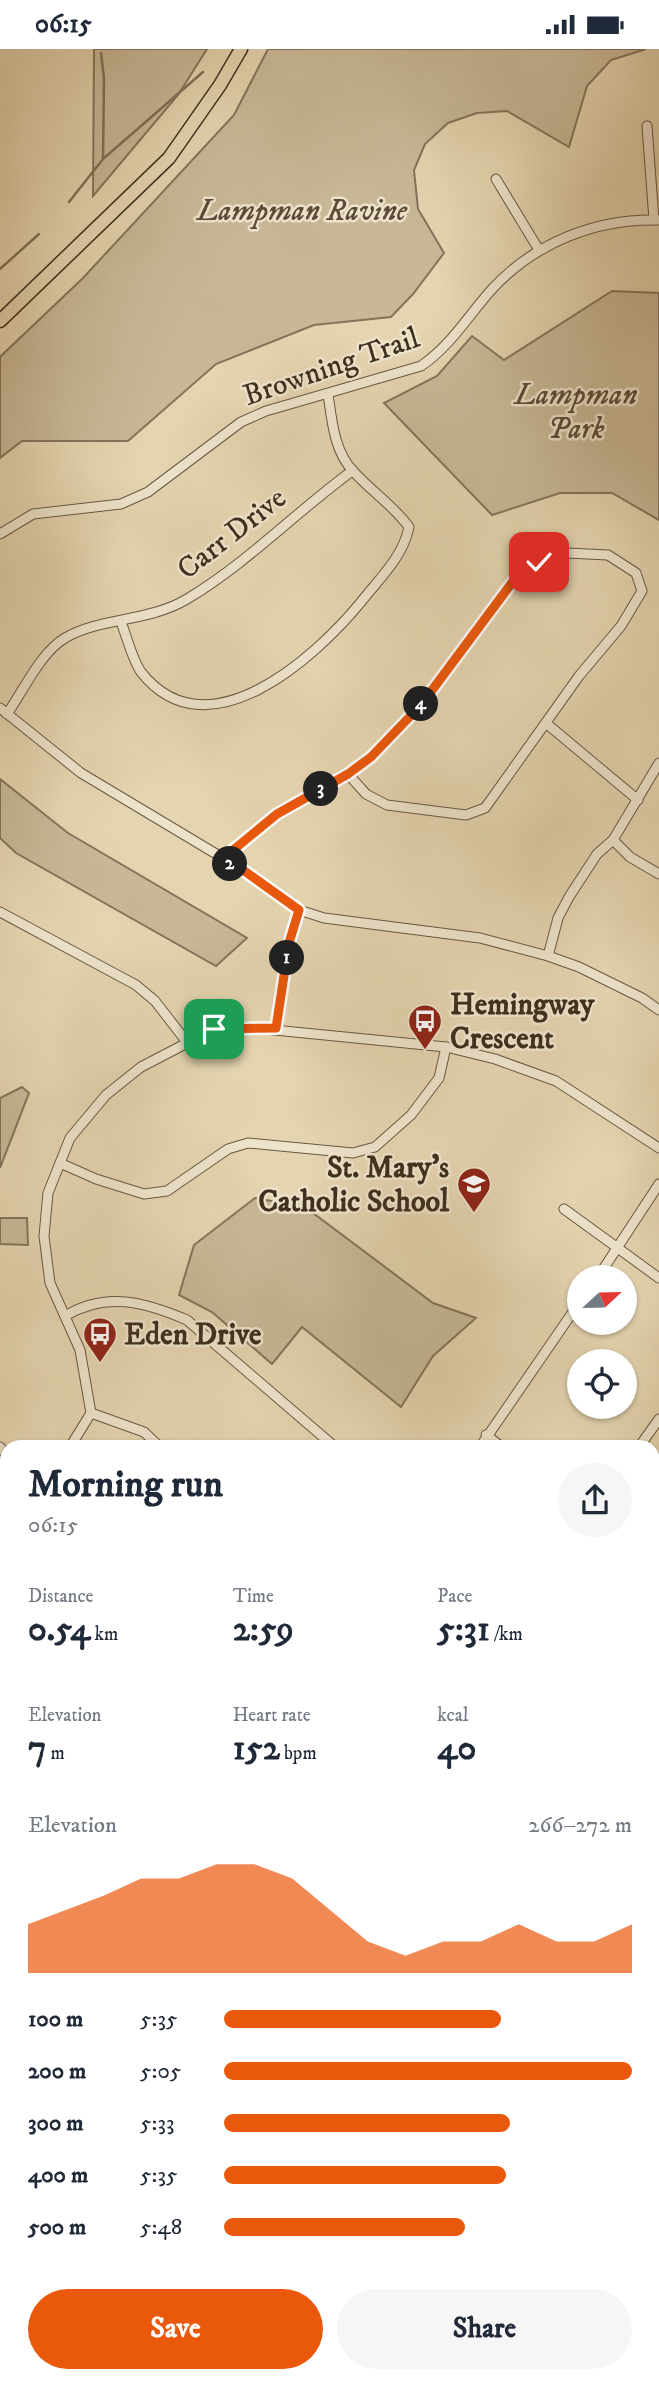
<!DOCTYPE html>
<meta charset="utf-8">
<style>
:root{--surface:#fff;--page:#f6f6f7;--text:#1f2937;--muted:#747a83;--accent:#ea580c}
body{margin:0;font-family:"IM FELL DW Pica",serif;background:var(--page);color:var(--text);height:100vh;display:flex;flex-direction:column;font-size:26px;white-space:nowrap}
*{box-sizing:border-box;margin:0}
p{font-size:23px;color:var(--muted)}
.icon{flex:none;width:38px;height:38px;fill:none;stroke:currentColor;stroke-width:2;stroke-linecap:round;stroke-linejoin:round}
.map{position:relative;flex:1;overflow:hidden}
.panel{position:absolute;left:0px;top:1391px;width:660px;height:943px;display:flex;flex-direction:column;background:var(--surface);border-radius:21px 21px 0 0;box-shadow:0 2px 5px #0004}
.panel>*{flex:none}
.needle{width:46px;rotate:68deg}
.controls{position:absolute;left:567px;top:1216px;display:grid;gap:14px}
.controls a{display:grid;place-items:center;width:70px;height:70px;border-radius:50%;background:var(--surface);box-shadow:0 2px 5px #0004;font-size:35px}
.pin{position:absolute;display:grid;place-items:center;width:60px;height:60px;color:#fff;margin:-30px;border-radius:14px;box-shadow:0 4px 10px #0006}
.km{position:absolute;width:35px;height:35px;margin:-18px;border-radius:50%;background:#222;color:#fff;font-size:19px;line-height:35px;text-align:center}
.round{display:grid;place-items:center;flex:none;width:74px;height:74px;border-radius:37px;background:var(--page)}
.overview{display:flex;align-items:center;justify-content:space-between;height:119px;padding:0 28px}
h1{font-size:38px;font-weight:700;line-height:52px}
.stats{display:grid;grid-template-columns:repeat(3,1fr);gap:10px;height:119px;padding:7px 28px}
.stats div{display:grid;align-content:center}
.stats b{font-size:35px;font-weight:700}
.stats small{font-size:19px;font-weight:400}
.stats p{font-size:19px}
.chart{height:196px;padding:14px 28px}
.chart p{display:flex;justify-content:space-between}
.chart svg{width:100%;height:126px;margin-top:7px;fill:var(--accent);opacity:.7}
.button{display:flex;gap:14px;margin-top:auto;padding:14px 28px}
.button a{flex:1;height:80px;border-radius:42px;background:var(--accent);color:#fff;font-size:28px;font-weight:700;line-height:80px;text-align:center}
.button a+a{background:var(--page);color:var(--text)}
ul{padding:0 28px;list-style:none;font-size:23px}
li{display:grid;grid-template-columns:112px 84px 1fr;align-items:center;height:52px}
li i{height:18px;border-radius:9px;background:var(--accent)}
.status{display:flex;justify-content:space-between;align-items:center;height:49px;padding:0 35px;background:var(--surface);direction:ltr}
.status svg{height:19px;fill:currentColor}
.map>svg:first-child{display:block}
.green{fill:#c8b897;stroke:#84745b;stroke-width:2}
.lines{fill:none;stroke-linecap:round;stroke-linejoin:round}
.stream{stroke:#807058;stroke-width:2.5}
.minor-casing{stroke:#685843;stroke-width:11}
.major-casing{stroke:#3f2f1f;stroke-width:15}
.highway-casing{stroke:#3f2f1f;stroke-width:17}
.minor{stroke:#ede3cb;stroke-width:9}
.major{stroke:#e4d4af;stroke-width:12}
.highway{stroke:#e4d4af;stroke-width:14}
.route-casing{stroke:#fff;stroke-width:14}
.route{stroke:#ea580c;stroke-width:9}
.labels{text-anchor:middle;stroke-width:5;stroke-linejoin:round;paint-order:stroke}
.park-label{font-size:30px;font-style:italic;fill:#5a4a37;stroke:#ede3cb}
.street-label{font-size:30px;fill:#3f2f1f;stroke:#ede3cb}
.poi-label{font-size:30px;font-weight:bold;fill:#3f2f1f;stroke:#ede3cb;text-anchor:start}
</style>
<div class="status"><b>06:15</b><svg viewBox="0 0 49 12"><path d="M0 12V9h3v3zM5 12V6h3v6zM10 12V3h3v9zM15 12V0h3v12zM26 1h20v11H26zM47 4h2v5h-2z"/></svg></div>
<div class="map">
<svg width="659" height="2333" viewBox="0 0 659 2333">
<rect width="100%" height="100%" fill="#e4d4af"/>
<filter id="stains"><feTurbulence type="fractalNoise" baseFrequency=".00286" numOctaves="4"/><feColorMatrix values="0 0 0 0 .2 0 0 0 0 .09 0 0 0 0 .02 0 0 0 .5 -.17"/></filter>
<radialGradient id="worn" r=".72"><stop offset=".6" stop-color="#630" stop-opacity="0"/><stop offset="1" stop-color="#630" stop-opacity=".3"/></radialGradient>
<g class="green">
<path d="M 94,0 L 207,0 L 178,46 L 93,147 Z"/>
<path d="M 268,0 L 646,0 L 611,11 L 587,37 L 569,98 L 507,62 L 477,64 L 448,74 L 425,95 L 414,121 L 418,160 L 444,204 L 413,245 L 391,268 L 314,276 L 216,315 L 128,392 L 22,392 L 0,409 L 0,308 L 83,229 L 234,66 Z"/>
<path d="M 612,242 L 659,244 L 659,471 L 612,444 L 560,444 L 492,466 L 384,354 L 437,327 L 472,287 L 504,311 Z"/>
<path d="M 0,730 L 68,784 L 247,889 L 216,917 L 16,804 L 0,789 Z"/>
<path d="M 22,1038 L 29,1044 L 0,1119 L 0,1049 Z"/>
<path d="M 255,1149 L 305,1158 L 433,1254 L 476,1269 L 433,1307 L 401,1358 L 302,1278 L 272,1315 L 212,1263 L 179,1246 L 194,1196 Z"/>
<path d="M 0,1169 L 27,1169 L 28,1196 L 0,1195 Z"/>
</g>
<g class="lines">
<g class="stream">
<path d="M 101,4 L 104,30 L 103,110 L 203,23"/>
<path d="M 69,153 L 103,110"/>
<path d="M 0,220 L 39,185"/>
</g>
<g class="minor-casing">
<g id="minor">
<path d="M 647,77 L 654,171"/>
<path d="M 496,130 L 539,201"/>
<path d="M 0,485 L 33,465 L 121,455 L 148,443 L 241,373 L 266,362 L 421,317 C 452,296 469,265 494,238 C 537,193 597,169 659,171"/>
<path d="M 121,573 C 127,588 132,610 141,623 C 207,707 315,609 361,553 C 380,529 403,508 409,478 C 393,456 372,443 354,423 C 334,403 332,372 328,345"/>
<path d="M 0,659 L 81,724 L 243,821 L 299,861 L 324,869 L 480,889 L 548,907 L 579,918 L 642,949 L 659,961"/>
<path d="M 7,665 C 24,641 40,604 65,589 C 101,568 149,573 187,550 C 246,515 296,463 352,422"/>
<path d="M 547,675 L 638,751"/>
<path d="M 613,791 L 630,808 L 659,825"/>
<path d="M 221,811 L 277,765 L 348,725 L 371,707 L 421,656 L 514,531 L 539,513 L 567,504 L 608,506 L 636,524 L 642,542 L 621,577 L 579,627 L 485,759 L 466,766 L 387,756 L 366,745 L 348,725"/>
<path d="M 0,863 L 136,936 L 155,952 L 186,992"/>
<path d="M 548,907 L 558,869 L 569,848 L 597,805 L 613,791 L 659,714"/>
<path d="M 276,979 L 289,894 L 299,861"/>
<path d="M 60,1114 L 96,1130 L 144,1145 L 167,1142 L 228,1100 L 248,1094 L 353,1104 L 375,1098 L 411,1066 L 439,1029 L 446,998"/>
<path d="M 564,1160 L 659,1229"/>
<path d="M 598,1228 L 659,1135"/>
<path d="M 65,1267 C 106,1242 145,1253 187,1271 L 335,1398"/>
<path d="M 91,1364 L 144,1383 L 160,1398"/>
<path d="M 486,1386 L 502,1398"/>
<path d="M 0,1398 L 7,1407"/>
<path d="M 70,1398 L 91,1364 L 80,1301 L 50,1234 L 44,1187 L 48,1144 L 70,1089 L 106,1046 L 141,1018 L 214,980 L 243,978 L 446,998 L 495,1010 L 556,1032 L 659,1099"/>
<path d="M 480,1398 L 579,1254"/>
<path d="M 639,1398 L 659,1370"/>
<path d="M 653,1685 L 659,1679"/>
<path d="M 653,1700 L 659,1718"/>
<path d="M 653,1827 L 659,1816"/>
<path d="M 653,2019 L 659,2024"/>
<path d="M 0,2103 L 7,2104"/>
</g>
</g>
<g class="major-casing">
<path id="major" d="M 0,272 L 169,109 L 220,36 L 241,0"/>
</g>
<g class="highway-casing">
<g id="highway">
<path d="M 653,2283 L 659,2283"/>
<path d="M 653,2307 L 659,2307"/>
<path d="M 0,2308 L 7,2307"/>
<path d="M 0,2326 L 7,2326"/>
<path d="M 117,2328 L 157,2333"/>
<path d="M 417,2333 L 460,2328"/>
</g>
</g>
<use href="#minor" class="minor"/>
<use href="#major" class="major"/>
<use href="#highway" class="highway"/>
</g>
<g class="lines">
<g class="route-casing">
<path id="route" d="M 214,980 L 276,979 L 289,894 L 299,861 L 243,821 L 221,811 L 277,765 L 348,725 L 371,708 L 421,656 L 514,531 L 539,513"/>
</g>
<use href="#route" class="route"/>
</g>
<defs>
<g id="bus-pin" transform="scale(1.75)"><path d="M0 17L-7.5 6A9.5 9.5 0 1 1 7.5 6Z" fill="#8f2418" stroke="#ede3cb"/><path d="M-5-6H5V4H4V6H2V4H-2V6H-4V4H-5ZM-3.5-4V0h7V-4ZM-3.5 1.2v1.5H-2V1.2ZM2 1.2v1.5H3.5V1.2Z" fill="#fff"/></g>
<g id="school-pin" transform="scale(1.75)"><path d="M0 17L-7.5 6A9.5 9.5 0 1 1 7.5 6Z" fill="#8f2418" stroke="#ede3cb"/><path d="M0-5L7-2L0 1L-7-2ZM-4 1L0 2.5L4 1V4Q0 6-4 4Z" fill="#fff"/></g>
</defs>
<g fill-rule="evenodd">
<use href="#bus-pin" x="425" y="972"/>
<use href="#school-pin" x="474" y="1135"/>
<use href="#bus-pin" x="100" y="1285"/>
</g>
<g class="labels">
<g class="park-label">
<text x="302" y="171">Lampman Ravine</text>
<text x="576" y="355">Lampman<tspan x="576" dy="34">Park</tspan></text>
</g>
<g class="street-label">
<text transform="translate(331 317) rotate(-19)" y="10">Browning Trail</text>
<text transform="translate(231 484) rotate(-38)" y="10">Carr Drive</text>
</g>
<g class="poi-label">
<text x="450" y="965">Hemingway<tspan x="450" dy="34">Crescent</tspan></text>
<text x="449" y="1128" text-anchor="end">St. Mary's<tspan x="449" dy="34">Catholic School</tspan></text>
<text x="124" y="1295">Eden Drive</text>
</g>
</g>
<rect width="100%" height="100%" filter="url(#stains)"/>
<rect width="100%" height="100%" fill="url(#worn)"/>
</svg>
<div class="controls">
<a><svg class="needle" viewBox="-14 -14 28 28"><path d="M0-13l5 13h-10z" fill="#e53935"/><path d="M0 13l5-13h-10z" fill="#747a83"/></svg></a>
<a><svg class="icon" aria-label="locate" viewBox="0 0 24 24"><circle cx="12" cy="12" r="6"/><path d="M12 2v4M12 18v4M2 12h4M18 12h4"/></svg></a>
</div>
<div class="pin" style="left:214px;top:980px;background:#1e9e55"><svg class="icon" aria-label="arrive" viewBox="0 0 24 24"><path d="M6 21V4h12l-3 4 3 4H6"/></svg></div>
<div class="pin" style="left:539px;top:513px;background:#d93025"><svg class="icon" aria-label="check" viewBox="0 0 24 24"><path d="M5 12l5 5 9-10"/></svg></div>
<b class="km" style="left:287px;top:909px">1</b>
<b class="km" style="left:230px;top:815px">2</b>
<b class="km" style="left:321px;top:740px">3</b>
<b class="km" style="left:421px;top:655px">4</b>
<section class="panel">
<div class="overview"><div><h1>Morning run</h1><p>06:15</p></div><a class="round"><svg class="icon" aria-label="share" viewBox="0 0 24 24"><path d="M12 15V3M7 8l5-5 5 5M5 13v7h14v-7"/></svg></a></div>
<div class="stats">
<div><p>Distance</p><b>0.54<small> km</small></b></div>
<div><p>Time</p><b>2:59</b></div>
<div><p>Pace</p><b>5:31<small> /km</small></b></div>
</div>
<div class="stats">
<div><p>Elevation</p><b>7<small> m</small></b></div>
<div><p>Heart rate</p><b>152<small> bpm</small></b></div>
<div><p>kcal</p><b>40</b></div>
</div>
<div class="chart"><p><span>Elevation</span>266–272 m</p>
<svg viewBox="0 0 160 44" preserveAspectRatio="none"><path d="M0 44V27L10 22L20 17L30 11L40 11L50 6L60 6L70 11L80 22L90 33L100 38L110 33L120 33L130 27L140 33L150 33L160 27V44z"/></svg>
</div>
<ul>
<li><b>100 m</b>5:35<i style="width:68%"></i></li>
<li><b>200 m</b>5:05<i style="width:100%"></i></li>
<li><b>300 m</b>5:33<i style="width:70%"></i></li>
<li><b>400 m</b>5:35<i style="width:69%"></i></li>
<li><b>500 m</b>5:48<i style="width:59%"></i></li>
</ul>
<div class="button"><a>Save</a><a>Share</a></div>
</section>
</div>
